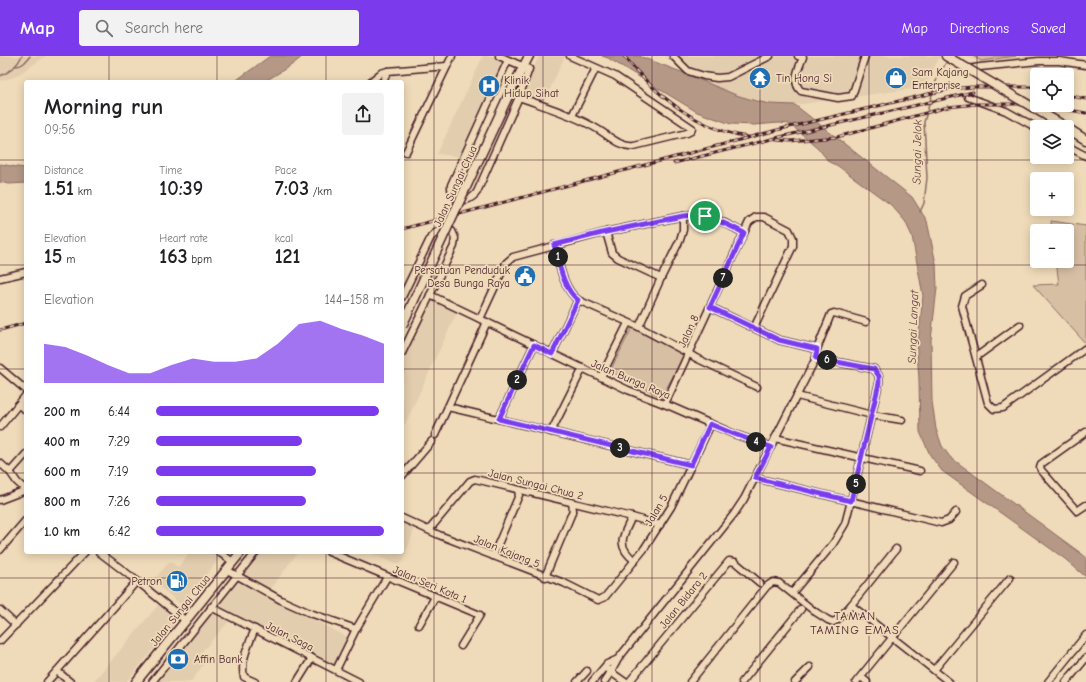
<!DOCTYPE html>
<meta charset="utf-8">
<style>
:root{--surface:#fff;--page:#f2f2f2;--text:#202124;--muted:#757577;--accent:#7c3aed}
body{margin:0;font-family:"Comic Neue",sans-serif;background:var(--page);color:var(--text);height:100vh;display:flex;flex-direction:column;font-size:15px;white-space:nowrap}
*{box-sizing:border-box;margin:0}
p{font-size:13px;color:var(--muted)}
.icon{flex:none;width:22px;height:22px;fill:none;stroke:currentColor;stroke-width:2;stroke-linecap:round;stroke-linejoin:round}
.map{position:relative;flex:1;overflow:hidden}
.side{position:absolute;left:24px;top:24px;width:380px;height:474px;display:flex;flex-direction:column;background:var(--surface);border-radius:4px;box-shadow:0 2px 10px #0003}
.side>*{flex:none}
.tools{position:absolute;left:1030px;top:12px;display:grid;gap:8px}
.tools a{display:grid;place-items:center;width:44px;height:44px;border-radius:4px;background:var(--surface);box-shadow:0 2px 10px #0003;font-size:20px}
.pin{position:absolute;display:grid;place-items:center;width:34px;height:34px;color:#fff;margin:-17px;border:2px solid #fff;border-radius:50%;box-shadow:0 1px 4px #0007}
.km{position:absolute;width:20px;height:20px;margin:-10px;border-radius:50%;background:#222;color:#fff;font-size:11px;line-height:20px;text-align:center}
.round{display:grid;place-items:center;flex:none;width:42px;height:42px;border-radius:4px;background:var(--page)}
.summary{display:flex;align-items:center;justify-content:space-between;height:68px;padding:0 20px}
h1{font-size:22px;font-weight:600;line-height:30px}
.metrics{display:grid;grid-template-columns:repeat(3,1fr);gap:6px;height:68px;padding:4px 20px}
.metrics div{display:grid;align-content:center}
.metrics b{font-size:20px;font-weight:600}
.metrics small{font-size:11px;font-weight:400}
.metrics p{font-size:11px}
.chart{height:112px;padding:8px 20px}
.chart p{display:flex;justify-content:space-between}
.chart svg{width:100%;height:72px;margin-top:4px;fill:var(--accent);opacity:.7}
ul{padding:0 20px;list-style:none;font-size:13px}
li{display:grid;grid-template-columns:64px 48px 1fr;align-items:center;height:30px}
li i{height:10px;border-radius:5px;background:var(--accent)}
header{display:flex;align-items:center;gap:24px;box-sizing:border-box;height:56px;padding:0 20px;background:var(--accent);color:#fff}
header strong{font-size:19px}
nav{display:flex;gap:22px;margin-inline-start:auto;font-size:14px}
.search{width:280px;height:36px;background:var(--page);display:flex;align-items:center;gap:10px;box-sizing:border-box;padding:0 14px;border-radius:4px;color:var(--muted);font-size:15px}
.map>svg:first-child{display:block}
.built{fill:#e3cdaf}
.green{fill:#d7bfa4;stroke:#906f68}
.water{fill:#b59886;stroke:#8a6862}
.lines{fill:none;stroke-linecap:round;stroke-linejoin:round}
.stream{stroke:#8a6862;stroke-width:1.5}
.minor-casing{stroke:#4a1f2b;stroke-width:9}
.major-casing{stroke:#4a1f2b;stroke-width:11}
.minor{stroke:#efdbb9;stroke-width:6}
.major{stroke:#efdbb9;stroke-width:8}
.rail-casing{stroke:#4a1f2b;stroke-width:3}
.rail{stroke:#efdbb9;stroke-width:1.5;stroke-dasharray:4.5;stroke-linecap:butt}
.major-bridge-casing{stroke:#4a1f2b;stroke-width:11;stroke-linecap:butt}
.major-bridge{stroke:#efdbb9;stroke-width:8}
.route-casing{stroke:#fff;stroke-width:8}
.route{stroke:#7c3aed;stroke-width:5}
.grid{fill:none;stroke:#4a1f2b;stroke-width:1;stroke-opacity:0.55}
.labels{text-anchor:middle;stroke-width:3.5;stroke-linejoin:round;paint-order:stroke}
.poi-label{font-size:11px;fill:#4a1f2b;stroke:#efdbb9;text-anchor:start}
.street-label{font-size:11px;fill:#4a1f2b;stroke:#efdbb9}
.water-label{font-size:12px;font-style:italic;fill:#653d42;stroke:#efdbb9}
.neighbourhood-label{font-size:12px;letter-spacing:1px;fill:#4a1f2b;stroke:#efdbb9}
</style>
<header>
<strong>Map</strong>
<div class="search"><svg class="icon" aria-label="search" viewBox="0 0 24 24"><circle cx="10" cy="10" r="6"/><path d="M15 15l6 6"/></svg>Search here</div>
<nav><a>Map</a><a>Directions</a><a>Saved</a></nav>
</header>
<div class="map">
<svg width="1086" height="626" viewBox="0 0 1086 626">
<rect width="100%" height="100%" fill="#efdbb9"/>
<filter id="ink" filterUnits="userSpaceOnUse"><feTurbulence type="fractalNoise" baseFrequency=".025" numOctaves="2"/><feDisplacementMap in="SourceGraphic" scale="8" xChannelSelector="R" yChannelSelector="G"/><feConvolveMatrix kernelMatrix="1 2 1 2 8 2 1 2 1" color-interpolation-filters="sRGB"/></filter>
<g filter="url(#ink)">
<g class="built">
<path d="M 0,0 L 46,0 L 15,21 L 0,25 Z"/>
<path d="M 483,0 L 494,0 L 505,5 L 461,101 L 437,98 Z"/>
<path d="M 539,0 L 565,0 L 543,48 L 521,40 Z"/>
<path d="M 665,0 L 940,0 L 925,31 L 795,49 L 770,48 L 756,45 L 736,39 L 684,17 Z"/>
<path d="M 967,0 L 1049,0 L 982,6 L 977,5 Z"/>
<path d="M 431,242 L 458,254 L 405,368 L 403,369 L 402,303 Z"/>
<path d="M 402,465 L 415,471 L 403,505 L 399,508 L 396,508 L 367,496 L 402,496 Z"/>
<path d="M 190,496 L 216,496 L 222,500 L 181,549 L 153,525 L 170,505 L 178,511 Z"/>
<path d="M 259,496 L 298,496 L 269,535 L 240,518 Z"/>
<path d="M 238,524 L 349,582 L 335,612 L 216,551 Z"/>
<path d="M 160,547 L 179,563 L 126,626 L 93,626 Z"/>
<path d="M 214,555 L 230,564 L 200,598 L 209,601 L 191,626 L 157,626 Z"/>
<path d="M 63,612 L 78,626 L 50,626 Z"/>
</g>
<g class="green">
<path d="M 973,0 L 1016,0 L 981,5 Z"/>
<path d="M 1051,165 L 1086,170 L 1086,288 L 1033,229 L 1059,228 L 1056,205 L 1067,205 L 1067,175 L 1052,175 Z"/>
<path d="M 632,272 L 684,299 L 662,341 L 610,315 Z"/>
</g>
<g class="water">
<path d="M 270,0 L 303,0 L 293,8 L 264,26 L 234,26 Z"/>
<path d="M 602,0 L 639,0 L 684,17 L 736,39 L 756,45 L 770,48 L 795,49 L 912,141 L 927,165 L 936,208 L 937,232 L 931,284 L 932,345 L 936,373 L 942,390 L 950,401 L 1086,501 L 1086,521 L 1065,503 L 942,415 L 930,399 L 920,376 L 919,324 L 917,294 L 923,240 L 912,180 L 905,165 L 891,149 L 838,110 L 829,106 L 818,92 L 790,68 L 779,67 L 754,69 L 731,68 L 697,56 L 608,2 Z"/>
<path d="M 0,108 L 17,111 L 26,112 L 26,127 L 9,128 L 0,126 Z"/>
</g>
<g class="lines">
<g class="stream">
<path d="M 16,10 C 23,10 26,5 30,0"/>
<path d="M 0,20 C 11,16 17,10 22,0"/>
<path d="M 920,156 L 924,147 L 927,122 L 924,66 L 936,25 L 948,3"/>
</g>
<g class="minor-casing">
<g id="minor">
<path d="M 499,0 L 529,13 L 519,41 L 477,136 C 468,149 450,146 451,129 L 508,4"/>
<path d="M 673,0 L 688,15 L 704,20 L 717,22 L 728,21 L 770,0"/>
<path d="M 798,0 L 803,1 C 799,12 791,26 801,35 L 838,42 L 852,40 L 865,0"/>
<path d="M 968,13 L 980,11 L 1039,5 L 1059,5 L 1086,9"/>
<path d="M 370,26 L 381,17 L 388,15 L 447,10"/>
<path d="M 383,26 L 388,15"/>
<path d="M 519,41 C 546,51 574,59 599,74 C 609,80 621,92 634,90 L 687,77 L 691,75 L 692,72 L 615,20 L 570,0"/>
<path d="M 968,41 L 1006,55 L 1037,72"/>
<path d="M 572,60 L 596,12"/>
<path d="M 1067,90 L 1086,100"/>
<path d="M 406,96 L 452,0"/>
<path d="M 606,176 L 612,197 L 618,202 L 661,222"/>
<path d="M 554,189 C 559,207 563,233 578,244 L 639,271 L 688,297 L 696,302 L 757,331"/>
<path d="M 0,222 L 26,216"/>
<path d="M 982,229 L 965,240 L 962,250 L 988,347 L 994,353 L 1003,352 L 1086,292"/>
<path d="M 430,239 L 628,334 L 672,351 L 734,378 L 771,391"/>
<path d="M 402,241 L 431,181 C 437,174 443,172 452,175 L 455,182 L 454,190 L 402,297"/>
<path d="M 710,251 L 779,284 L 817,293"/>
<path d="M 480,263 L 506,207 L 513,201 L 606,176 L 683,160 C 688,160 692,159 696,159 C 713,159 730,170 744,177"/>
<path d="M 639,271 L 661,222 L 680,184 L 683,174 L 683,160"/>
<path d="M 552,298 L 578,244"/>
<path d="M 976,301 L 1020,269"/>
<path d="M 0,312 L 26,334"/>
<path d="M 601,321 L 628,267"/>
<path d="M 797,340 L 872,359 L 902,364"/>
<path d="M 665,348 L 749,166 L 756,161 L 764,161 L 789,174 L 793,182 L 793,190 L 754,272"/>
<path d="M 18,349 L 26,354"/>
<path d="M 448,351 L 691,409"/>
<path d="M 499,363 L 534,289"/>
<path d="M 0,371 L 26,339"/>
<path d="M 551,376 L 583,312"/>
<path d="M 1086,376 L 1041,408 L 1040,411 L 1041,414 L 1077,455 L 1086,449"/>
<path d="M 435,379 L 487,266"/>
<path d="M 775,382 L 920,415"/>
<path d="M 0,407 L 10,416 L 17,426 L 26,434"/>
<path d="M 10,416 L 26,398"/>
<path d="M 402,420 L 432,385"/>
<path d="M 755,422 L 941,467 L 949,464 L 956,456"/>
<path d="M 0,444 L 26,434"/>
<path d="M 632,461 C 623,480 615,489 635,505"/>
<path d="M 402,462 L 439,479 L 564,527 L 598,544 L 605,541 L 644,493 L 671,451 L 711,368"/>
<path d="M 429,474 L 470,425 L 475,423 L 632,461 L 660,469"/>
<path d="M 0,494 L 26,464"/>
<path d="M 99,496 L 137,525 L 186,565"/>
<path d="M 219,496 L 233,506"/>
<path d="M 329,496 L 480,559 L 461,590"/>
<path d="M 493,500 L 519,439 L 518,434"/>
<path d="M 227,514 L 281,544 L 310,557 L 356,573"/>
<path d="M 545,521 L 571,459 L 573,454 L 572,447"/>
<path d="M 792,537 L 833,488 L 845,468 L 851,445 L 879,327 L 879,320 L 874,313 L 816,302"/>
<path d="M 851,549 L 949,626"/>
<path d="M 211,551 L 359,626"/>
<path d="M 0,554 L 16,569"/>
<path d="M 419,569 L 435,541"/>
<path d="M 255,573 C 249,588 240,605 244,621 L 255,626"/>
<path d="M 0,585 L 85,496"/>
<path d="M 336,614 L 356,573 L 387,521"/>
<path d="M 608,614 L 625,626"/>
<path d="M 934,614 L 1010,522"/>
<path d="M 57,615 L 70,626"/>
<path d="M 861,621 L 867,626"/>
<path d="M 47,626 L 137,525"/>
<path d="M 152,626 L 256,496"/>
<path d="M 297,626 L 312,602"/>
<path d="M 577,626 L 587,615"/>
<path d="M 592,626 L 607,608 L 618,603"/>
<path d="M 604,626 L 611,616 L 618,603 L 734,458 L 744,443 L 816,302 L 817,293 L 831,258 L 834,257 L 866,266"/>
<path d="M 629,626 L 729,505 L 735,506 L 760,527"/>
<path d="M 690,626 L 767,530 L 773,526 L 779,527 L 814,555 L 828,564 L 833,566 L 837,564 L 851,549 L 896,493"/>
<path d="M 742,626 L 801,553"/>
<path d="M 795,626 L 810,611"/>
<path d="M 856,626 L 954,506"/>
<path d="M 1048,626 L 1086,579"/>
<path d="M 1066,626 L 1086,602"/>
</g>
</g>
<g class="major-casing">
<g id="major">
<path d="M 946,0 L 968,13"/>
<path d="M 510,36 L 529,0"/>
<path d="M 1067,72 L 1086,84"/>
<path d="M 136,626 L 241,496"/>
</g>
</g>
<use href="#minor" class="minor"/>
<use href="#major" class="major"/>
<g class="rail-casing">
<g id="rail">
<path d="M 624,0 C 655,39 697,73 748,81"/>
<path d="M 1067,39 L 1086,43"/>
<path d="M 1042,49 L 1086,57"/>
<path d="M 777,84 L 790,85 L 837,81 L 948,51 L 977,48 L 1037,48"/>
<path d="M 674,107 L 784,80 L 973,36"/>
<path d="M 402,173 L 463,157 L 781,73 L 920,40 L 949,33 L 972,31 L 1037,31"/>
<path d="M 0,274 L 26,267"/>
</g>
</g>
<use href="#rail" class="rail"/>
<g class="major-bridge-casing">
<g id="major-bridge">
<path d="M 968,13 L 1066,71"/>
<path d="M 402,270 L 510,36"/>
</g>
</g>
<use href="#major-bridge" class="major-bridge"/>
</g>
</g>
<g class="lines" filter="url(#ink)">
<g class="route-casing">
<path id="route" d="M 696,159 C 713,161 729,169 744,177 L 710,251 L 779,284 L 817,293 L 816,302 L 874,313 L 879,320 L 879,327 L 851,445 L 755,422 L 771,391 L 734,378 L 710,368 L 691,409 L 499,363 L 534,289 L 552,298 L 578,244 C 563,233 559,207 554,189 L 606,176 L 683,160 Z"/>
</g>
<use href="#route" class="route"/>
</g>
<path class="grid" d="M 109,0 L 109,26M 217,0 L 217,26M 326,0 L 326,26M 434,0 L 434,626M 543,0 L 543,626M 652,0 L 652,626M 760,0 L 760,626M 869,0 L 869,626M 977,0 L 977,626M 0,104 L 26,104M 402,104 L 1086,104M 0,209 L 26,209M 402,209 L 1086,209M 0,313 L 26,313M 402,313 L 1086,313M 0,417 L 26,417M 402,417 L 1086,417M 109,496 L 109,626M 217,496 L 217,626M 326,496 L 326,626M 0,522 L 1086,522"/>
<defs>
<g id="temple-disc" transform="scale(1.15)"><circle r="9.5" fill="#1f6fb2" stroke="#efdbb9"/><path d="M0-6L5-2H3V0L6.5 2.5H4V6H1.5V3h-3V6H-4V2.5H-6.5L-3 0V-2H-5Z" fill="#fff"/></g>
<g id="shop-disc" transform="scale(1.15)"><circle r="9.5" fill="#1f6fb2" stroke="#efdbb9"/><path d="M-5-2.5h2.3a2.7 3.5 0 0 1 5.4 0H5L5.5 6h-11ZM-1.5-2.5h3a1.5 2.3 0 0 0-3 0Z" fill="#fff"/></g>
<g id="hospital-disc" transform="scale(1.15)"><circle r="9.5" fill="#1f6fb2" stroke="#efdbb9"/><path d="M-5-5h3v3.5h4V-5h3V5h-3V1.5h-4V5h-3Z" fill="#fff"/></g>
<g id="civic-disc" transform="scale(1.15)"><circle r="9.5" fill="#1f6fb2" stroke="#efdbb9"/><path d="M-.6-6.5H3V-4.5H.6V-3L4-1V1h2V6H-6V1h2V-1L-.6-3ZM-1.2 2.5V6h2.4V2.5Z" fill="#fff"/></g>
<g id="fuel-disc" transform="scale(1.15)"><circle r="9.5" fill="#1f6fb2" stroke="#efdbb9"/><path d="M-5.5-6h7V0h2V4h1.3V-2.5L3-4.5l.8-.8L6-3V5H2.5V1h-1V6h-7ZM-4.2-4.7v3.2H.2V-4.7Z" fill="#fff"/></g>
<g id="bank-disc" transform="scale(1.15)"><circle r="9.5" fill="#1f6fb2" stroke="#efdbb9"/><path d="M-6-4H6V4H-6ZM0-2.3a2.3 2.3 0 1 0 0 4.6a2.3 2.3 0 1 0 0-4.6Z" fill="#fff"/></g>
</defs>
<g fill-rule="evenodd">
<use href="#temple-disc" x="760" y="22"/>
<use href="#shop-disc" x="896" y="22"/>
<use href="#hospital-disc" x="489" y="30"/>
<use href="#civic-disc" x="525" y="220"/>
<use href="#fuel-disc" x="177" y="525"/>
<use href="#bank-disc" x="178" y="603"/>
</g>
<g class="labels">
<g class="poi-label">
<text x="912" y="20">Sam Kajang<tspan x="912" dy="13">Enterprise</tspan></text>
<text x="776" y="26">Tin Hong Si</text>
<text x="504" y="28">Klinik<tspan x="504" dy="13">Hidup Sihat</tspan></text>
<text x="510" y="218" text-anchor="end">Persatuan Penduduk<tspan x="510" dy="13">Desa Bunga Raya</tspan></text>
<text x="162" y="529" text-anchor="end">Petron</text>
<text x="194" y="607">Affin Bank</text>
</g>
<g class="street-label">
<text transform="translate(455 130) rotate(-65)" y="4">Jalan Sungai Chua</text>
<text transform="translate(688 275) rotate(-65)" y="4">Jalan 8</text>
<text transform="translate(631 323) rotate(23)" y="4">Jalan Bunga Raya</text>
<text transform="translate(536 428) rotate(14)" y="4">Jalan Sungai Chua 2</text>
<text transform="translate(656 454) rotate(-60)" y="4">Jalan 5</text>
<text transform="translate(507 495) rotate(22)" y="4">Jalan Kajang 5</text>
<text transform="translate(430 528) rotate(23)" y="4">Jalan Seri Kota 1</text>
<text transform="translate(683 544) rotate(-51)" y="4">Jalan Bidara 2</text>
<text transform="translate(180 554) rotate(-51)" y="4">Jalan Sungai Chua</text>
<text transform="translate(290 580) rotate(27)" y="4">Jalan Saga</text>
</g>
<g class="water-label">
<text transform="translate(917 96) rotate(-89)" y="4">Sungai Jelok</text>
<text transform="translate(913 271) rotate(-88)" y="4">Sungai Langat</text>
</g>
<g class="neighbourhood-label">
<text x="855" y="564">TAMAN<tspan x="855" dy="14">TAMING EMAS</tspan></text>
</g>
</g>
</svg>
<div class="tools">
<a><svg class="icon" aria-label="locate" viewBox="0 0 24 24"><circle cx="12" cy="12" r="6"/><path d="M12 2v4M12 18v4M2 12h4M18 12h4"/></svg></a>
<a><svg class="icon" aria-label="layers" viewBox="0 0 24 24"><path d="M12 4l9 5-9 5-9-5zM3 14l9 5 9-5"/></svg></a>
<a>+</a>
<a>−</a>
</div>
<div class="pin" style="left:705px;top:160px;background:#1e9e55"><svg class="icon" aria-label="arrive" viewBox="0 0 24 24"><path d="M6 21V4h12l-3 4 3 4H6"/></svg></div>
<b class="km" style="left:558px;top:201px">1</b>
<b class="km" style="left:517px;top:324px">2</b>
<b class="km" style="left:620px;top:392px">3</b>
<b class="km" style="left:756px;top:386px">4</b>
<b class="km" style="left:856px;top:428px">5</b>
<b class="km" style="left:827px;top:304px">6</b>
<b class="km" style="left:723px;top:222px">7</b>
<section class="side">
<div class="summary"><div><h1>Morning run</h1><p>09:56</p></div><a class="round"><svg class="icon" aria-label="share" viewBox="0 0 24 24"><path d="M12 15V3M7 8l5-5 5 5M5 13v7h14v-7"/></svg></a></div>
<div class="metrics">
<div><p>Distance</p><b>1.51<small> km</small></b></div>
<div><p>Time</p><b>10:39</b></div>
<div><p>Pace</p><b>7:03<small> /km</small></b></div>
</div>
<div class="metrics">
<div><p>Elevation</p><b>15<small> m</small></b></div>
<div><p>Heart rate</p><b>163<small> bpm</small></b></div>
<div><p>kcal</p><b>121</b></div>
</div>
<div class="chart"><p><span>Elevation</span>144–158 m</p>
<svg viewBox="0 0 160 44" preserveAspectRatio="none"><path d="M0 44V20L10 22L20 27L30 33L40 38L50 38L60 33L70 29L80 31L90 31L100 29L110 20L120 8L130 6L140 11L150 15L160 20V44z"/></svg>
</div>
<ul>
<li><b>200 m</b>6:44<i style="width:98%"></i></li>
<li><b>400 m</b>7:29<i style="width:64%"></i></li>
<li><b>600 m</b>7:19<i style="width:70%"></i></li>
<li><b>800 m</b>7:26<i style="width:66%"></i></li>
<li><b>1.0 km</b>6:42<i style="width:100%"></i></li>
</ul>
</section>
</div>
